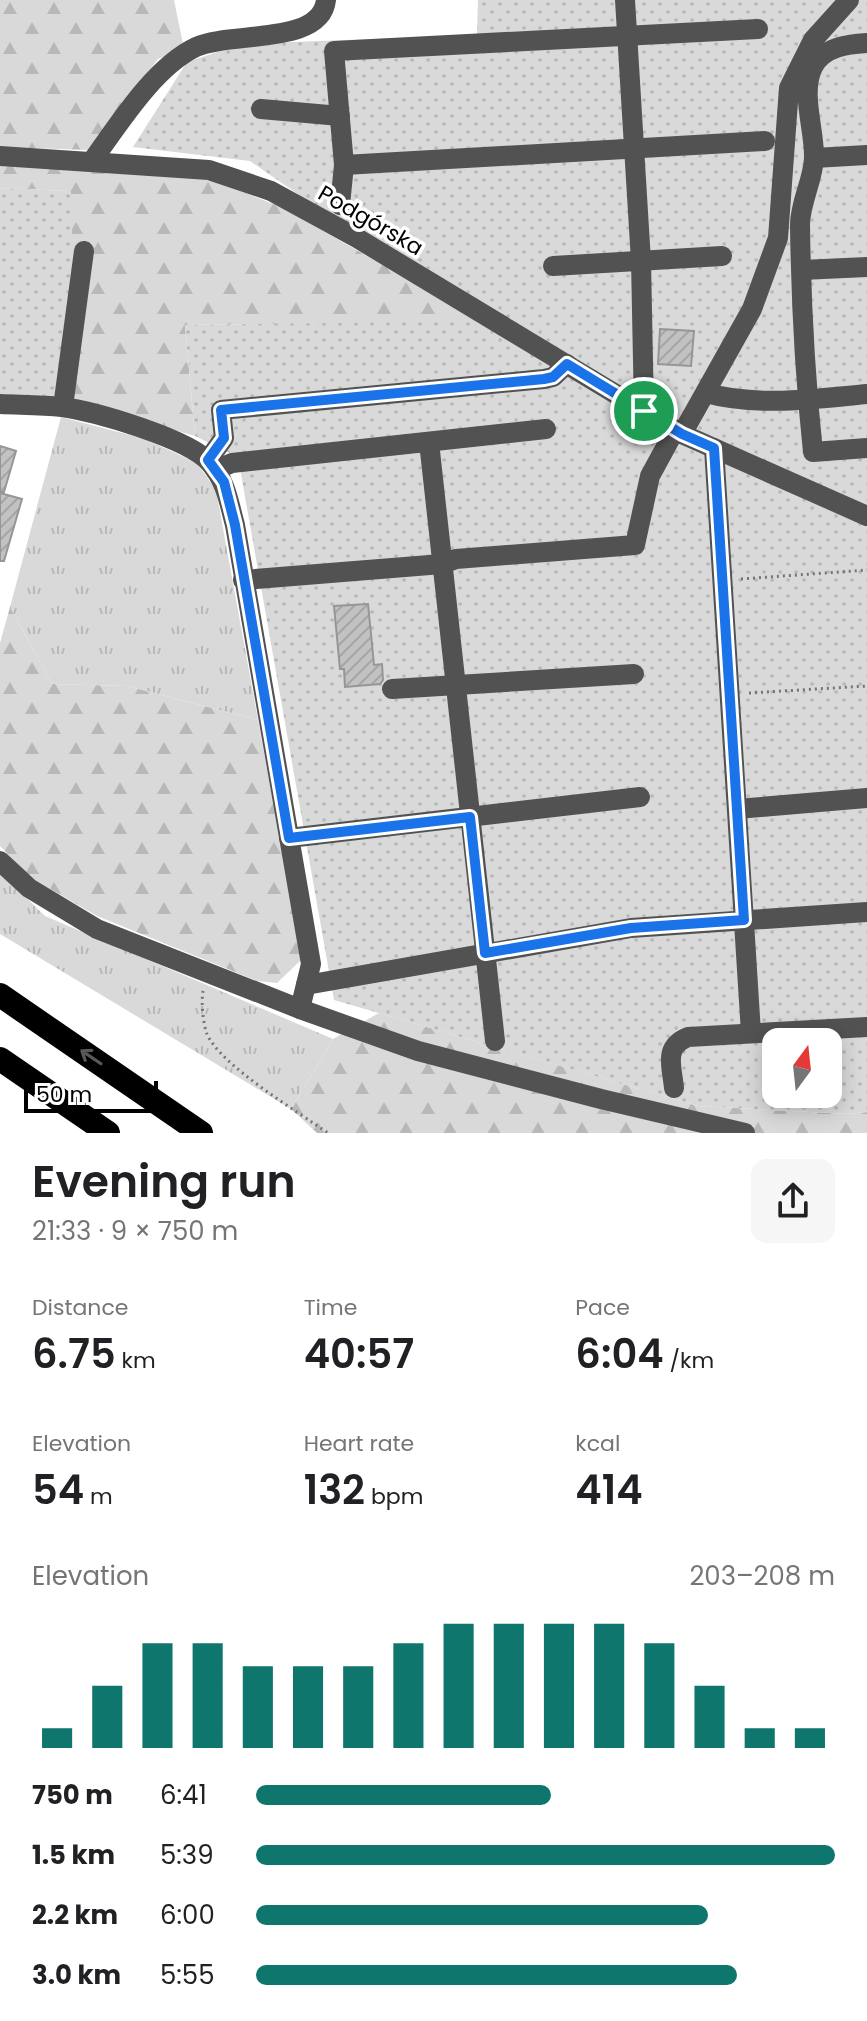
<!DOCTYPE html>
<meta charset="utf-8">
<style>
:root{--surface:#fff;--page:#f6f6f6;--text:#202124;--muted:#757577;--accent:#0f766e}
body{margin:0;font-family:Poppins,sans-serif;background:var(--page);color:var(--text);height:100vh;display:flex;flex-direction:column;font-size:30px;white-space:nowrap}
*{box-sizing:border-box;margin:0}
p{font-size:26px;color:var(--muted)}
.icon{flex:none;width:44px;height:44px;fill:none;stroke:currentColor;stroke-width:2;stroke-linecap:round;stroke-linejoin:round}
.map{position:relative;height:1133px;overflow:hidden}
.drawer{display:flex;flex-direction:column;background:var(--surface);flex:1}
.drawer>*{flex:none}
.needle{width:52px;rotate:15deg}
.tools{position:absolute;left:762px;top:1028px;display:grid;gap:16px}
.tools a{display:grid;place-items:center;width:80px;height:80px;border-radius:16px;background:var(--surface);box-shadow:0 4px 20px #0003;font-size:40px}
.scale{position:absolute;left:24px;bottom:20px;width:134px;box-sizing:border-box;padding-left:8px;border:4px solid #000;border-top:0;font-size:22px;line-height:28px;white-space:nowrap;color:#000;-webkit-text-stroke:6px #fff;paint-order:stroke}
.pin{position:absolute;display:grid;place-items:center;width:68px;height:68px;color:#fff;margin:-34px;border:4px solid #fff;border-radius:50%;box-shadow:0 2px 8px #0007}
.round{display:grid;place-items:center;flex:none;width:84px;height:84px;border-radius:16px;background:var(--page)}
.headline{display:flex;align-items:center;justify-content:space-between;height:136px;padding:0 32px}
h1{font-size:44px;font-weight:600;line-height:60px}
.metrics{display:grid;grid-template-columns:repeat(3,1fr);gap:12px;height:136px;padding:8px 32px}
.metrics div{display:grid;align-content:center}
.metrics b{font-size:40px;font-weight:600}
.metrics small{font-size:22px;font-weight:400}
.metrics p{font-size:22px}
.chart{height:224px;padding:16px 32px}
.chart p{display:flex;justify-content:space-between}
.chart svg{width:100%;height:144px;margin-top:8px;stroke:var(--accent);stroke-width:6}
ul{padding:0 32px;list-style:none;font-size:26px}
li{display:grid;grid-template-columns:128px 96px 1fr;align-items:center;height:60px}
li i{height:20px;border-radius:10px;background:var(--accent)}
.map>svg:first-child{display:block}
.grass{fill:url(#grass-tufts)}
.forest{fill:url(#forest-firs)}
.park{fill:url(#park-dots);fill-rule:evenodd}
.building{fill:url(#building-hatch);stroke:#969696;stroke-width:2}
.lines{fill:none;stroke-linecap:round;stroke-linejoin:round}
.path{stroke:#747474;stroke-width:3;stroke-dasharray:2 4;stroke-linecap:butt}
.minor{stroke:#525252;stroke-width:20}
.highway{stroke:#000;stroke-width:24}
.oneway{stroke:#595959}
.route-casing{stroke:#fff;stroke-width:16}
.route{stroke:#1a73e8;stroke-width:10}
.labels{text-anchor:middle;stroke-width:7;stroke-linejoin:round;paint-order:stroke}
.street-label{font-size:22px;fill:#000;stroke:#fff}
</style>
<div class="map">
<svg width="867" height="1133" viewBox="0 0 867 1133">
<defs>
<pattern id="grass-tufts" width="24" height="20" patternUnits="userSpaceOnUse" patternTransform="scale(2)"><rect width="24" height="20" fill="#d9d9d9"/><path d="M3 7l-1-3M5 7V3M7 7l1-3M15 17l-1-3M17 17v-4M19 17l1-3" fill="none" stroke="#b8b8b8"/></pattern>
<pattern id="forest-firs" width="22" height="20" patternUnits="userSpaceOnUse" patternTransform="scale(2)"><rect width="22" height="20" fill="#d9d9d9"/><path d="M5 1l3.5 6h-7zM16 11l3.5 6h-7z" fill="#b8b8b8"/></pattern>
<pattern id="park-dots" width="8" height="8" patternUnits="userSpaceOnUse" patternTransform="scale(2)"><rect width="8" height="8" fill="#d9d9d9"/><path d="M2 2h.1M6 6h.1" fill="none" stroke="#b8b8b8" stroke-width="1.8" stroke-linecap="round"/></pattern>
<pattern id="building-hatch" width="6" height="6" patternUnits="userSpaceOnUse" patternTransform="scale(2)"><rect width="6" height="6" fill="#c2c2c2"/><path d="M-1 1l2-2M0 6l6-6M5 7l2-2" fill="none" stroke="#a5a5a5"/></pattern>
</defs>
<rect width="100%" height="100%" fill="#fff"/>
<g class="grass">
<path d="M 61,417 L 145,439 L 197,463 L 216,490 L 258,720 L 127,686 L 52,684 L 10,607 Z"/>
<path d="M 0,872 L 45,916 L 333,1039 L 291,1109 L 0,934 Z"/>
</g>
<g class="forest">
<path d="M 0,0 L 174,0 L 184,49 L 158,59 L 89,150 L 0,147 Z"/>
<path d="M 0,165 L 201,176 L 281,207 L 483,322 L 185,325 L 195,436 L 61,397 L 71,191 L 0,188 Z"/>
<path d="M 10,607 L 52,684 L 127,686 L 258,720 L 302,959 L 277,983 L 257,981 L 97,916 L 30,877 L 0,846 L 0,643 Z"/>
<path d="M 379,1013 L 698,1106 L 848,1114 L 867,1112 L 867,1133 L 317,1133 L 291,1109 L 333,1039 Z"/>
</g>
<g class="park">
<path d="M 478,0 L 867,0 L 867,1112 L 848,1114 L 698,1106 L 334,1000 L 238,457 L 195,436 L 185,325 L 481,321 L 250,161 L 133,147 L 187,62 L 242,44 L 477,35 ZM 776,1042 L 828,1042 L 828,1094 L 776,1094 Z"/>
<path d="M 0,188 L 71,191 L 74,292 L 61,397 L 0,395 Z"/>
</g>
<g class="building">
<path d="M 660,329 L 694,331 L 691,366 L 658,364 Z"/>
<path d="M 0,446 L 16,451 L 4,492 L 0,492 Z"/>
<path d="M 0,493 L 22,499 L 4,561 L 0,561 Z"/>
<path d="M 368,604 L 374,665 L 382,664 L 383,680 L 380,684 L 345,687 L 344,669 L 340,669 L 334,606 Z"/>
</g>
<g class="lines">
<g class="path">
<path d="M 741,579 L 867,570"/>
<path d="M 749,693 L 867,686"/>
<path d="M 203,991 C 201,1003 203,1023 207,1034 C 220,1065 298,1112 328,1133"/>
</g>
<g class="minor">
<path d="M 625,0 L 641,261 L 644,411"/>
<path d="M 867,43 C 848,44 823,47 813,67 C 800,93 815,131 814,158 C 813,181 800,202 800,225 C 801,300 805,377 813,452 L 867,448"/>
<path d="M 261,109 L 340,116"/>
<path d="M 0,156 L 209,170 L 271,191 L 357,238 L 682,434 L 867,516"/>
<path d="M 814,158 L 867,155"/>
<path d="M 92,161 C 119,124 154,67 196,47 C 230,31 321,46 326,0"/>
<path d="M 344,165 L 765,141"/>
<path d="M 340,205 L 344,165 L 334,51 L 758,29"/>
<path d="M 553,266 L 722,256"/>
<path d="M 802,270 L 867,267"/>
<path d="M 706,393 C 758,407 814,399 867,394"/>
<path d="M 0,404 C 20,405 41,405 62,407 C 94,411 190,439 210,463 C 226,481 229,503 235,525 L 311,964 L 300,1009"/>
<path d="M 63,407 L 84,251"/>
<path d="M 682,434 L 752,309 L 778,238 L 789,88 L 813,40 L 849,0"/>
<path d="M 429,442 L 495,1041"/>
<path d="M 714,448 L 751,1033"/>
<path d="M 208,460 L 224,438 L 221,410 L 544,379 L 553,377 L 567,364"/>
<path d="M 215,470 L 232,463 L 546,429"/>
<path d="M 243,580 L 442,564 L 456,559 L 635,545 L 650,476 L 675,430"/>
<path d="M 392,689 L 634,674"/>
<path d="M 737,809 L 867,798"/>
<path d="M 289,838 L 640,797"/>
<path d="M 0,861 L 29,888 L 97,929 L 300,1009 L 418,1051 L 601,1099 L 745,1133"/>
<path d="M 306,985 L 631,928 L 867,912"/>
<path d="M 674,1088 C 672,1066 663,1047 688,1037 L 867,1027"/>
</g>
<g class="highway">
<path d="M 0,995 L 201,1133"/>
<path d="M 0,1059 L 108,1133"/>
</g>
</g>
<defs><path id="oneway-shaft" d="M-6 0H5M1.5-3L5.5 0L1.5 3" fill="none" stroke-width="1.6" stroke-linecap="round" stroke-linejoin="round" transform="scale(2)"/></defs>
<use class="oneway" href="#oneway-shaft" transform="translate(91 1057) rotate(-146)"/>
<g class="lines">
<g class="route-casing">
<path id="route" d="M 567,364 L 682,434 L 714,448 L 744,920 L 631,928 L 485,953 L 470,817 L 289,838 L 235,525 L 224,482 L 208,460 L 224,438 L 221,410 L 544,379 L 553,377 Z"/>
</g>
<use href="#route" class="route"/>
</g>
<g class="labels">
<g class="street-label">
<text transform="translate(371 220) rotate(30)" y="8">Podgórska</text>
</g>
</g>
</svg>
<div class="tools">
<a><svg class="needle" viewBox="-14 -14 28 28"><path d="M0-13l5 13h-10z" fill="#e53935"/><path d="M0 13l5-13h-10z" fill="#757577"/></svg></a>
</div>
<div class="scale">50 m</div>
<div class="pin" style="left:644px;top:411px;background:#1e9e55"><svg class="icon" aria-label="arrive" viewBox="0 0 24 24"><path d="M6 21V4h12l-3 4 3 4H6"/></svg></div>
</div>
<section class="drawer">
<div class="headline"><div><h1>Evening run</h1><p>21:33 · 9 × 750 m</p></div><a class="round"><svg class="icon" aria-label="share" viewBox="0 0 24 24"><path d="M12 15V3M7 8l5-5 5 5M5 13v7h14v-7"/></svg></a></div>
<div class="metrics">
<div><p>Distance</p><b>6.75<small> km</small></b></div>
<div><p>Time</p><b>40:57</b></div>
<div><p>Pace</p><b>6:04<small> /km</small></b></div>
</div>
<div class="metrics">
<div><p>Elevation</p><b>54<small> m</small></b></div>
<div><p>Heart rate</p><b>132<small> bpm</small></b></div>
<div><p>kcal</p><b>414</b></div>
</div>
<div class="chart"><p><span>Elevation</span>203–208 m</p>
<svg viewBox="0 0 160 44" preserveAspectRatio="none"><path d="M5 44V38M15 44V25M25 44V12M35 44V12M45 44V19M55 44V19M65 44V19M75 44V12M85 44V6M95 44V6M105 44V6M115 44V6M125 44V12M135 44V25M145 44V38M155 44V38"/></svg>
</div>
<ul>
<li><b>750 m</b>6:41<i style="width:51%"></i></li>
<li><b>1.5 km</b>5:39<i style="width:100%"></i></li>
<li><b>2.2 km</b>6:00<i style="width:78%"></i></li>
<li><b>3.0 km</b>5:55<i style="width:83%"></i></li>
</ul>
</section>
